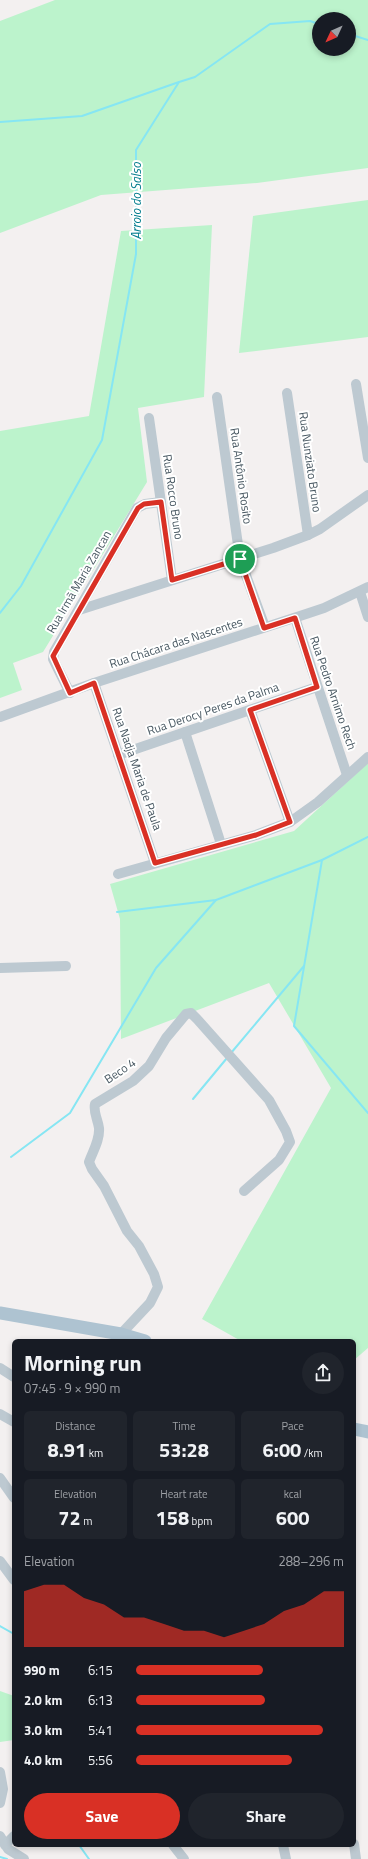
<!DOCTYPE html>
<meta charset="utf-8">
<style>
:root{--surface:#171b24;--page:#20242c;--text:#f1f3f6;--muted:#9ea1a6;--accent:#d93025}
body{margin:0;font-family:"Titillium Web",sans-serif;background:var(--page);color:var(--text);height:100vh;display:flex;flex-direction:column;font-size:15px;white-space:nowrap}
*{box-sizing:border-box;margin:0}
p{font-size:13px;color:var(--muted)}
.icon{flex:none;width:22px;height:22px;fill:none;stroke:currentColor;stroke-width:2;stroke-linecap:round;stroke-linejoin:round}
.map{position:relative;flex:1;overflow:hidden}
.drawer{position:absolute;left:12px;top:1339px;width:344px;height:508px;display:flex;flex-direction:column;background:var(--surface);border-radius:6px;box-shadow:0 2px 6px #0003}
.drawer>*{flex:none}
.needle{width:26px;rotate:226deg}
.buttons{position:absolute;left:312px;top:12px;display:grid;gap:8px}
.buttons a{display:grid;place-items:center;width:44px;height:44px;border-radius:50%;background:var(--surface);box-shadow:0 2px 6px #0003;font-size:20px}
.pin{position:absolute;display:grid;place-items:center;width:34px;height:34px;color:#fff;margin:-17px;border:2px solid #fff;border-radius:50%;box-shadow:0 1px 4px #0007}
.round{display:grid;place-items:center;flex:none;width:42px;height:42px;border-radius:21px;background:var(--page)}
.head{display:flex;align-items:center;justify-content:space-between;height:68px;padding:0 12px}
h1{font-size:22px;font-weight:700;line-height:30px}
.stats{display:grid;grid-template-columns:repeat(3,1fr);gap:6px;height:68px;padding:4px 12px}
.stats div{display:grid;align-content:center;border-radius:6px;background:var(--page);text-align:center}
.stats b{font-size:20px;font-weight:700}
.stats small{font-size:11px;font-weight:400}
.stats p{font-size:11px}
.chart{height:112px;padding:8px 12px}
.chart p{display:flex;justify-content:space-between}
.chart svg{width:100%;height:72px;margin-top:4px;fill:var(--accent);opacity:.7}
.cta{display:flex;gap:8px;margin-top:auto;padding:8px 12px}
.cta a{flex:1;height:46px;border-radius:24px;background:var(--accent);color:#fff;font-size:16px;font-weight:700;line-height:46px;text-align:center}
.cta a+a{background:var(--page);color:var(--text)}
ul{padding:0 12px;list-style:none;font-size:13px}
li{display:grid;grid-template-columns:64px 48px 1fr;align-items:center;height:30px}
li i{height:10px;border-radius:5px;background:var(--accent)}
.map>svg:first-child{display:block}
.green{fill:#bcf3cc;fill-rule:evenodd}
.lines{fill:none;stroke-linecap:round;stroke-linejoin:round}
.stream{stroke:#86e6f3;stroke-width:2}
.minor{stroke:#bdc9d1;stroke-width:10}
.major{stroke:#aec3d1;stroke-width:13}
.route-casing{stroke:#fff;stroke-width:8}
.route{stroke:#d93025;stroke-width:5}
.labels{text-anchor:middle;stroke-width:4;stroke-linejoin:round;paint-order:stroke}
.street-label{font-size:12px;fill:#465660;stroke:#fff}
.water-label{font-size:13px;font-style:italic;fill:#057e8e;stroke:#fff}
</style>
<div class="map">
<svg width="368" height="1859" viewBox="0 0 368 1859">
<rect width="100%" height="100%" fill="#f3f0f0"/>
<g class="green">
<path d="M 55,0 L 368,0 L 368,168 L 257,183 L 101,195 L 0,233 L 0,21 ZM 319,19 L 349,19 L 349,49 L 319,49 Z"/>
<path d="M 368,200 L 368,337 L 239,353 L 253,216 Z"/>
<path d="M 212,225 L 204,397 L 138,408 L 147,482 L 43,652 L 13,663 L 22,690 L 0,698 L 0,431 L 89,416 L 121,231 Z"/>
<path d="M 368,763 L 368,1348 L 354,1360 L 354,1341 L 241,1341 L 202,1319 L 331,1088 L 269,983 L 121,1039 L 120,919 L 110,884 L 294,831 Z"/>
<path d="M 0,1691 L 14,1696 L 14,1740 L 0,1742 Z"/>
</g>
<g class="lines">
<g class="stream">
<path d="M 349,34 L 368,40"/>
<path d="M 0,122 L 82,116 L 179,82"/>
<path d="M 0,613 L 21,586 L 102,440 L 136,254 L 136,150 L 179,82 L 195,77 L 270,24 L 310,21 L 319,24"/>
<path d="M 322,860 L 294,1026 L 368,1113"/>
<path d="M 117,912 L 216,900 L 322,860 L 368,837"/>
<path d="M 231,1053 L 304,966"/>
<path d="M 193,1099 L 227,1058"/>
<path d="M 11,1157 L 70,1113 L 156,968 L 216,900"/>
<path d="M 0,1626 L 14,1634"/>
<path d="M 79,1845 L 89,1859"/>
<path d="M 0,1857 L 7,1859"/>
</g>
<g class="minor">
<path d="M 356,384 L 368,458"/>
<path d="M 287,393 L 308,535"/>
<path d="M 217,397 L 240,559 L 265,627"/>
<path d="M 149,418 L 172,580"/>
<path d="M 360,592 L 368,617"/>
<path d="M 79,610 L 273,548 L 308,535 L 320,529 L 368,495"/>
<path d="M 295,618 L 347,775"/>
<path d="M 94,683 L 155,863"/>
<path d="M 70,693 L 53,659 L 54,652 L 137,508 L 145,504 L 161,502"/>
<path d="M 250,710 L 290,822"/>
<path d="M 0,717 L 94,683 L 306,614 L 324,608 L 368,587"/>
<path d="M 185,732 L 221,844"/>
<path d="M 118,755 L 317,687"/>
<path d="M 118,874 L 256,835 L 290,822 L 318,802 L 368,757"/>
<path d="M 0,968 L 66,966"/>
<path d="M 120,1341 L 121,1334 L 150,1303 L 158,1287 L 154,1274 L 139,1246 L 127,1231 L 104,1186 L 92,1169 L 89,1162 C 93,1151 100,1140 99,1128 C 98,1120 93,1112 95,1104 L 133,1081 L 149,1066 L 166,1038 L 186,1014 L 191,1013 L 197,1019 L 269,1100 L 286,1131 L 290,1142 L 279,1160 L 244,1191"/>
<path d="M 0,1368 L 14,1377"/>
<path d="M 0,1414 L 14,1422"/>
<path d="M 0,1478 L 14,1498"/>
<path d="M 0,1561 L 14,1580"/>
<path d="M 0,1772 L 3,1789 L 0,1803"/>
<path d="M 0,1836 L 8,1849 L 24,1859"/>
<path d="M 354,1844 L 356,1859"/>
<path d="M 5,1845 L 14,1836"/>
<path d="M 173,1845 L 184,1859"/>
<path d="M 283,1845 L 286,1859"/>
</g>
<g class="major">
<path d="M 0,1313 L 121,1334 L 145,1341"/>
<path d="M 354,1429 L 368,1432"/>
</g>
</g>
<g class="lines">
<g class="route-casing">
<path id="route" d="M 161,502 L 172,580 L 240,559 L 264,628 L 295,618 L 317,687 L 250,710 L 290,822 L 256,835 L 155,863 L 94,683 L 70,693 L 53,656 L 138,508 L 144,504 Z"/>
</g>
<use href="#route" class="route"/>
</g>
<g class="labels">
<g class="street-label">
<text transform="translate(310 462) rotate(82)" y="4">Rua Nunziato Bruno</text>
<text transform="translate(241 476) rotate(82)" y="4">Rua Antônio Rosito</text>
<text transform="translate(173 497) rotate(82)" y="4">Rua Rocco Bruno</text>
<text transform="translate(79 582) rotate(-60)" y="4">Rua Irmã Maria Zancan</text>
<text transform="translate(176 643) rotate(-18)" y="4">Rua Chácara das Nascentes</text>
<text transform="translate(333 693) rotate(71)" y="4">Rua Pedro Arnimo Rech</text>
<text transform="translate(213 709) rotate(-19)" y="4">Rua Derocy Peres da Palma</text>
<text transform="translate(137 769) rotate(71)" y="4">Rua Nadja Maria de Paula</text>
<text transform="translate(120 1071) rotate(-34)" y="4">Beco 4</text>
</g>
<g class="water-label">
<text transform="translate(136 201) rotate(-90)" y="5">Arroio do Salso</text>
</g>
</g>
</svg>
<div class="buttons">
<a><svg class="needle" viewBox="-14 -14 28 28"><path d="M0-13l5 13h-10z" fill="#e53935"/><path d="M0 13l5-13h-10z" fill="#9ea1a6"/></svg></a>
</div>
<div class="pin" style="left:240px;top:559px;background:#1e9e55"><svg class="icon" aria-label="arrive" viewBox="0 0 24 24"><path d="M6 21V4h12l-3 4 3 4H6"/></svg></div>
<section class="drawer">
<div class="head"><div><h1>Morning run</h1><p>07:45 · 9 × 990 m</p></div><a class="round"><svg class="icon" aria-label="share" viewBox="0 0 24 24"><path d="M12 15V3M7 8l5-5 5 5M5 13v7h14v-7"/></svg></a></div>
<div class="stats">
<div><p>Distance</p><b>8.91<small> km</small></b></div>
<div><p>Time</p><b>53:28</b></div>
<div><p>Pace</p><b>6:00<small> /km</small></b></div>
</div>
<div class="stats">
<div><p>Elevation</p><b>72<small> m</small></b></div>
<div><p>Heart rate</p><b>158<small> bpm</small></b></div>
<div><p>kcal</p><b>600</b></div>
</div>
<div class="chart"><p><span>Elevation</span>288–296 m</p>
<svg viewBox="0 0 160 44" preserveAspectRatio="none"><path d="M0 44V10L10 6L20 6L30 14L40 18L50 26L60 26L70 30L80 34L90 34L100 38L110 34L120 30L130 22L140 18L150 10L160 10V44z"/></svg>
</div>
<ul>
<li><b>990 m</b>6:15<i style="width:61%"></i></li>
<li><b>2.0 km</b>6:13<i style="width:62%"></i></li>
<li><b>3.0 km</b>5:41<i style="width:90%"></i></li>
<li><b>4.0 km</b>5:56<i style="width:75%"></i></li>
</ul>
<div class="cta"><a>Save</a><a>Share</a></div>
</section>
</div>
